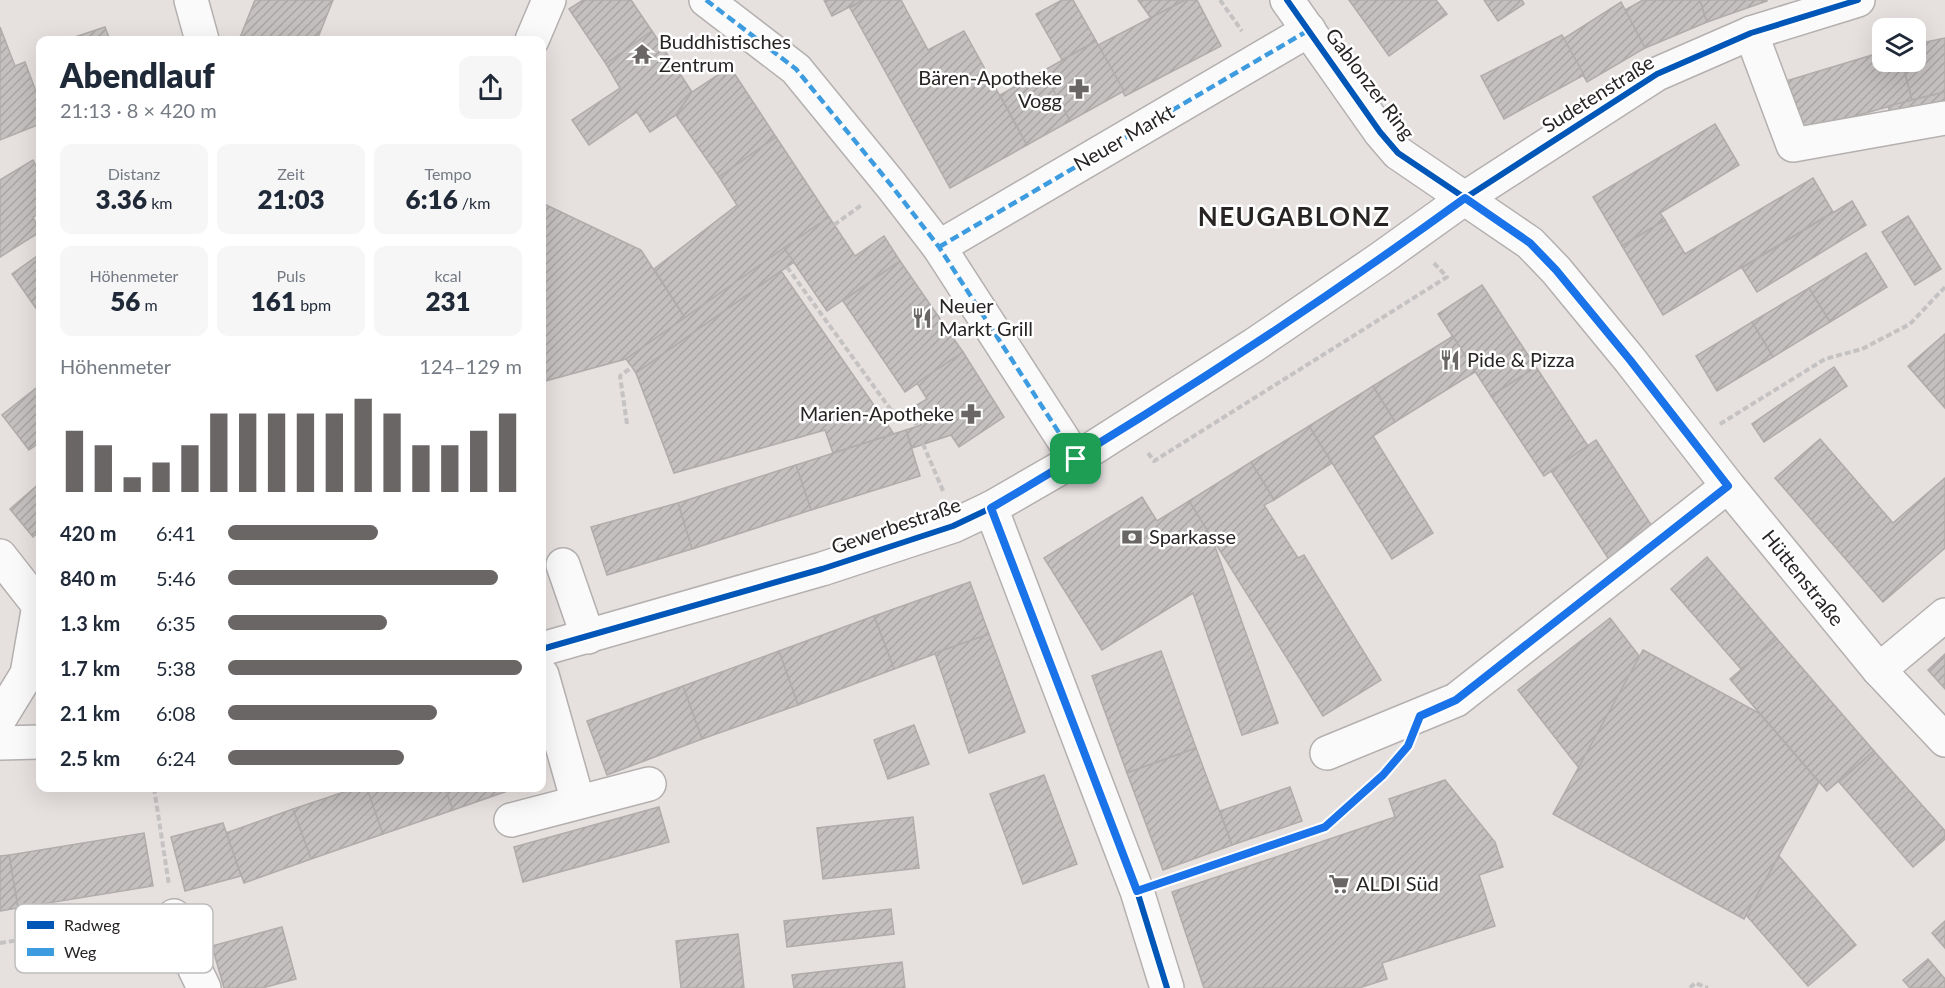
<!DOCTYPE html>
<html lang="de">
<meta charset="utf-8">
<style>
:root{--surface:#fff;--page:#f6f6f7;--text:#1f2937;--muted:#747a83;--accent:#6a6665}
body{margin:0;font-family:Lato,sans-serif;background:var(--page);color:var(--text);height:100vh;display:flex;flex-direction:column;font-size:22px;white-space:nowrap}
*{box-sizing:border-box;margin:0}
p{font-size:20px;color:var(--muted)}
.icon{flex:none;width:33px;height:33px;fill:none;stroke:currentColor;stroke-width:2;stroke-linecap:round;stroke-linejoin:round}
.map{position:relative;flex:1;overflow:hidden}
.side{position:absolute;left:36px;top:36px;width:510px;height:756px;display:flex;flex-direction:column;background:var(--surface);border-radius:12px;box-shadow:0 6px 24px #0002}
.side>*{flex:none}
.fabs{position:absolute;left:1872px;top:18px;display:grid;gap:12px}
.fabs a{display:grid;place-items:center;width:54px;height:54px;border-radius:12px;background:var(--surface);box-shadow:0 6px 24px #0002;font-size:30px}
.pin{position:absolute;display:grid;place-items:center;width:51px;height:51px;color:#fff;margin:-26px;border-radius:12px;box-shadow:0 3px 9px #0006}
.round{display:grid;place-items:center;flex:none;width:63px;height:63px;border-radius:12px;background:var(--page)}
.summary{display:flex;align-items:center;justify-content:space-between;height:102px;padding:0 24px}
h1{font-size:33px;font-weight:800;line-height:45px}
.metrics{display:grid;grid-template-columns:repeat(3,1fr);gap:9px;height:102px;padding:6px 24px}
.metrics div{display:grid;align-content:center;border-radius:12px;background:var(--page);text-align:center}
.metrics b{font-size:26px;font-weight:800}
.metrics small{font-size:16px;font-weight:400}
.metrics p{font-size:16px}
.chart{height:168px;padding:12px 24px}
.chart p{display:flex;justify-content:space-between}
.chart svg{width:100%;height:108px;margin-top:6px;stroke:var(--accent);stroke-width:6}
ul{padding:0 24px;list-style:none;font-size:20px}
li{display:grid;grid-template-columns:96px 72px 1fr;align-items:center;height:45px}
li i{height:15px;border-radius:8px;background:var(--accent)}
.map>svg:first-child{display:block}
.building{fill:url(#building-hatch);stroke:#b0acab;stroke-width:1.5}
.lines{fill:none;stroke-linecap:round;stroke-linejoin:round}
.minor-casing{stroke:#b4b0af;stroke-width:36}
.path{stroke:#c4c2c2;stroke-width:4;stroke-dasharray:6 3;stroke-linecap:butt}
.minor{stroke:#fbfafa;stroke-width:33}
.quiet{stroke:#3d9ce0;stroke-width:4.5;stroke-dasharray:9 4.5;stroke-linecap:butt}
.cycleway-casing{stroke:#fff;stroke-width:10}
.cycleway{stroke:#0057b8;stroke-width:6}
.route-casing{stroke:#fff;stroke-width:12}
.route{stroke:#1a73e8;stroke-width:8}
.labels{text-anchor:middle;stroke-width:5;stroke-linejoin:round;paint-order:stroke}
.poi-label{font-size:20px;fill:#272423;stroke:#fff;text-anchor:start}
.street-label{font-size:20px;fill:#272423;stroke:#fff}
.district-label{font-size:26px;font-weight:bold;letter-spacing:1.5px;fill:#272423;stroke:#fff}
.key{fill:#fff;stroke:#bebdbd;stroke-width:1.5}
.key-label{font-size:16px;fill:#272423}
</style>
<div class="map">
<svg width="1945" height="988" viewBox="0 0 1945 988">
<defs>
<pattern id="building-hatch" width="6" height="6" patternUnits="userSpaceOnUse" patternTransform="scale(1.5)"><rect width="6" height="6" fill="#c4c0bf"/><path d="M-1 1l2-2M0 6l6-6M5 7l2-2" fill="none" stroke="#a8a5a4"/></pattern>
</defs>
<rect width="100%" height="100%" fill="#e6e0df"/>
<g class="building">
<path d="M 255,0 L 333,0 L 317,40 L 239,40 Z"/>
<path d="M 583,0 L 631,0 L 652,31 L 606,64 L 569,9 Z"/>
<path d="M 824,0 L 863,0 L 832,16 Z"/>
<path d="M 863,0 L 901,0 L 928,50 L 964,31 L 1027,145 L 950,188 L 850,8 Z"/>
<path d="M 1062,0 L 1073,0 L 1096,41 L 1062,60 L 1036,14 Z"/>
<path d="M 1138,0 L 1185,0 L 1151,18 Z"/>
<path d="M 1185,0 L 1197,0 L 1221,46 L 1125,96 L 1098,45 Z"/>
<path d="M 1349,0 L 1436,0 L 1447,14 L 1389,56 Z"/>
<path d="M 1484,0 L 1522,0 L 1524,4 L 1498,21 Z"/>
<path d="M 1643,0 L 1700,0 L 1707,22 L 1645,48 L 1625,10 Z"/>
<path d="M 1700,0 L 1767,0 L 1767,1 L 1707,22 Z"/>
<path d="M 1621,2 L 1645,48 L 1587,82 L 1563,39 Z"/>
<path d="M 0,27 L 15,66 L 25,62 L 40,102 L 40,124 L 0,140 Z"/>
<path d="M 105,27 L 110,40 L 66,40 Z"/>
<path d="M 652,31 L 692,92 L 676,115 L 650,132 L 637,112 L 589,145 L 572,120 L 620,88 L 606,64 Z"/>
<path d="M 1562,35 L 1584,75 L 1504,119 L 1481,76 Z"/>
<path d="M 1945,38 L 1945,92 L 1912,100 L 1902,62 L 1916,62 L 1916,44 Z"/>
<path d="M 1096,41 L 1124,91 L 1070,121 L 1043,71 Z"/>
<path d="M 1882,52 L 1882,62 L 1902,62 L 1912,100 L 1802,131 L 1786,81 Z"/>
<path d="M 730,67 L 776,137 L 719,177 L 676,115 L 692,92 Z"/>
<path d="M 1043,71 L 1070,121 L 1027,145 L 1000,95 Z"/>
<path d="M 1945,92 L 1945,108 L 1892,121 L 1888,106 Z"/>
<path d="M 1715,124 L 1739,165 L 1660,213 L 1665,220 L 1622,246 L 1593,197 Z"/>
<path d="M 776,137 L 829,217 L 685,318 L 654,269 L 737,205 L 719,177 Z"/>
<path d="M 33,160 L 40,173 L 40,213 L 33,217 L 40,232 L 0,257 L 0,180 Z"/>
<path d="M 1813,178 L 1833,212 L 1663,315 L 1622,246 L 1665,220 L 1685,254 Z"/>
<path d="M 1852,201 L 1866,225 L 1757,292 L 1742,268 Z"/>
<path d="M 542,203 L 641,250 L 685,318 L 626,359 L 542,382 Z"/>
<path d="M 1908,216 L 1941,269 L 1915,285 L 1882,232 Z"/>
<path d="M 829,217 L 855,256 L 884,236 L 900,261 L 827,311 L 784,248 Z"/>
<path d="M 784,248 L 794,262 L 636,373 L 626,359 Z"/>
<path d="M 1866,253 L 1887,287 L 1830,322 L 1809,288 Z"/>
<path d="M 40,254 L 40,314 L 12,274 Z"/>
<path d="M 900,261 L 963,352 L 905,392 L 843,301 Z"/>
<path d="M 781,271 L 894,434 L 833,453 L 825,430 L 674,473 L 636,373 Z"/>
<path d="M 1482,285 L 1536,367 L 1491,396 L 1438,314 Z"/>
<path d="M 1809,288 L 1830,322 L 1773,357 L 1752,322 Z"/>
<path d="M 1752,322 L 1773,357 L 1717,391 L 1696,356 Z"/>
<path d="M 1945,334 L 1945,408 L 1908,366 Z"/>
<path d="M 1453,336 L 1475,372 L 1395,422 L 1373,386 Z"/>
<path d="M 963,352 L 1004,417 L 959,447 L 951,435 L 912,448 L 906,430 L 921,425 L 915,406 L 927,399 L 917,383 Z"/>
<path d="M 1536,367 L 1588,446 L 1544,476 L 1491,396 Z"/>
<path d="M 1834,367 L 1847,386 L 1764,442 L 1752,424 Z"/>
<path d="M 40,385 L 40,442 L 29,450 L 2,415 Z"/>
<path d="M 1373,386 L 1395,422 L 1373,436 L 1433,533 L 1392,559 L 1309,426 Z"/>
<path d="M 1309,426 L 1332,463 L 1274,500 L 1251,462 Z"/>
<path d="M 906,430 L 920,476 L 811,510 L 796,465 Z"/>
<path d="M 1820,439 L 1893,523 L 1945,478 L 1945,548 L 1883,602 L 1775,478 Z"/>
<path d="M 1596,440 L 1655,531 L 1610,561 L 1551,471 Z"/>
<path d="M 1251,462 L 1274,500 L 1264,505 L 1298,558 L 1304,555 L 1381,680 L 1323,716 L 1189,501 Z"/>
<path d="M 796,465 L 811,510 L 692,549 L 678,503 Z"/>
<path d="M 40,483 L 40,531 L 33,537 L 10,509 Z"/>
<path d="M 1142,497 L 1157,521 L 1189,501 L 1212,538 L 1278,723 L 1242,735 L 1193,593 L 1102,650 L 1044,558 Z"/>
<path d="M 678,503 L 692,549 L 607,575 L 591,527 Z"/>
<path d="M 1707,557 L 1777,639 L 1741,669 L 1671,589 Z"/>
<path d="M 970,582 L 989,634 L 894,669 L 874,616 Z"/>
<path d="M 874,616 L 894,669 L 798,705 L 779,651 Z"/>
<path d="M 1610,618 L 1640,657 L 1579,768 L 1518,690 Z"/>
<path d="M 989,634 L 1025,732 L 969,753 L 935,653 Z"/>
<path d="M 1777,639 L 1874,751 L 1827,791 L 1730,679 Z"/>
<path d="M 1643,650 L 1759,713 L 1819,782 L 1744,919 L 1553,814 Z"/>
<path d="M 779,651 L 798,705 L 702,739 L 683,686 Z"/>
<path d="M 1161,651 L 1196,748 L 1127,773 L 1092,676 Z"/>
<path d="M 1945,654 L 1945,689 L 1928,670 Z"/>
<path d="M 683,686 L 702,739 L 607,775 L 587,721 Z"/>
<path d="M 914,725 L 929,764 L 888,779 L 874,740 Z"/>
<path d="M 1196,748 L 1232,845 L 1163,870 L 1127,773 Z"/>
<path d="M 1874,751 L 1945,831 L 1945,839 L 1913,867 L 1839,782 Z"/>
<path d="M 1044,775 L 1077,864 L 1023,884 L 990,794 Z"/>
<path d="M 1445,780 L 1495,842 L 1503,867 L 1479,875 L 1495,926 L 1382,963 L 1387,979 L 1359,988 L 1204,988 L 1172,892 L 1395,817 L 1389,799 Z"/>
<path d="M 1290,787 L 1302,821 L 1232,845 L 1220,811 Z"/>
<path d="M 356,788 L 367,788 L 383,834 L 311,859 L 293,809 Z"/>
<path d="M 367,788 L 445,788 L 453,810 L 383,834 Z"/>
<path d="M 445,788 L 516,788 L 453,810 Z"/>
<path d="M 659,807 L 669,842 L 523,882 L 514,847 Z"/>
<path d="M 293,809 L 311,859 L 244,883 L 226,833 Z"/>
<path d="M 913,817 L 919,868 L 823,879 L 817,828 Z"/>
<path d="M 223,823 L 241,876 L 185,891 L 171,837 Z"/>
<path d="M 144,833 L 153,886 L 18,908 L 9,855 Z"/>
<path d="M 9,855 L 18,908 L 0,911 L 0,856 Z"/>
<path d="M 1779,856 L 1856,945 L 1808,986 L 1746,915 Z"/>
<path d="M 891,909 L 894,934 L 787,947 L 784,921 Z"/>
<path d="M 1945,921 L 1945,948 L 1932,933 Z"/>
<path d="M 282,927 L 296,979 L 262,988 L 224,988 L 212,946 Z"/>
<path d="M 738,934 L 744,988 L 681,988 L 676,941 Z"/>
<path d="M 1928,959 L 1945,979 L 1945,988 L 1910,988 L 1903,980 Z"/>
<path d="M 902,962 L 905,988 L 794,988 L 792,975 Z"/>
</g>
<g class="lines">
<g class="minor-casing">
<g id="minor">
<path d="M 191,0 L 202,40"/>
<path d="M 706,0 L 796,69 L 891,185 L 939,247 L 1076,459"/>
<path d="M 1287,0 L 1380,132 L 1398,153 L 1530,243 L 1556,270 L 1630,360 L 1728,486 L 1879,670 L 1945,740"/>
<path d="M 1751,33 L 1793,145 L 1945,118"/>
<path d="M 532,40 L 549,0"/>
<path d="M 939,247 L 1309,30"/>
<path d="M 991,508 L 1137,891 L 1167,988"/>
<path d="M 0,556 L 40,607"/>
<path d="M 563,565 L 588,637"/>
<path d="M 542,649 L 822,569 L 953,526 L 991,508 L 1076,459 L 1254,345 L 1380,259 L 1465,198 L 1657,74 L 1751,33 L 1858,0"/>
<path d="M 1879,670 L 1945,615"/>
<path d="M 542,675 L 578,802"/>
<path d="M 0,718 L 27,674 L 39,605"/>
<path d="M 0,743 L 40,742"/>
<path d="M 1327,753 L 1456,700 L 1728,486"/>
<path d="M 511,820 L 649,784"/>
<path d="M 174,916 L 184,946 L 204,988"/>
</g>
</g>
<g class="path">
<path d="M 1220,0 L 1242,31"/>
<path d="M 834,225 L 863,204"/>
<path d="M 787,267 L 899,421 L 914,419 L 917,426"/>
<path d="M 627,424 L 620,376 L 632,367"/>
<path d="M 1720,424 L 1825,359 L 1862,349 L 1910,324 L 1945,287"/>
<path d="M 923,444 L 944,493"/>
<path d="M 1148,453 L 1154,461 L 1447,277 L 1432,261"/>
<path d="M 154,788 L 169,885"/>
<path d="M 1169,880 L 1325,827 L 1383,775 L 1392,764"/>
<path d="M 0,943 L 142,921"/>
<path d="M 1690,988 L 1695,983 L 1708,988"/>
</g>
<use href="#minor" class="minor"/>
<g class="quiet">
<path d="M 706,0 L 796,69 L 891,185 L 939,247 L 1076,459"/>
<path d="M 939,247 L 1309,30"/>
</g>
<g class="cycleway-casing">
<g id="cycleway">
<path d="M 1287,0 L 1380,132 L 1398,153 L 1465,198"/>
<path d="M 991,508 L 1137,891 L 1167,988"/>
<path d="M 542,649 L 822,569 L 953,526 L 991,508 L 1076,459 L 1254,345 L 1380,259 L 1465,198 L 1657,74 L 1751,33 L 1858,0"/>
</g>
</g>
<use href="#cycleway" class="cycleway"/>
</g>
<g class="lines">
<g class="route-casing">
<path id="route" d="M 1465,198 L 1530,243 L 1556,270 L 1630,360 L 1728,486 L 1456,700 L 1420,716 L 1408,746 L 1383,775 L 1325,827 L 1137,891 L 991,508 C 1154,413 1312,309 1465,198 Z"/>
</g>
<use href="#route" class="route"/>
</g>
<defs>
<g id="temple-bare" transform="scale(1.62)"><path d="M0-6L5-2H3V0L6.5 2.5H4V6H1.5V3h-3V6H-4V2.5H-6.5L-3 0V-2H-5Z" fill="#6a6665" stroke="#fff" stroke-width="2.5" paint-order="stroke"/></g>
<g id="pharmacy-bare" transform="scale(1.62)"><path d="M-2-6h4v4h4v4h-4v4h-4v-4h-4v-4h4Z" fill="#6a6665" stroke="#fff" stroke-width="2.5" paint-order="stroke"/></g>
<g id="restaurant-bare" transform="scale(1.62)"><path d="M-5-6h1v4h1v-4h1v4h1v-4h1v5L-1.5 .5V6h-2V.5L-5-1ZM5-6V6H3V1.5H1.5Q1.5-4 5-6Z" fill="#6a6665" stroke="#fff" stroke-width="2.5" paint-order="stroke"/></g>
<g id="bank-bare" transform="scale(1.62)"><path d="M-6-4H6V4H-6ZM0-2.3a2.3 2.3 0 1 0 0 4.6a2.3 2.3 0 1 0 0-4.6Z" fill="#6a6665" stroke="#fff" stroke-width="2.5" paint-order="stroke"/></g>
<g id="supermarket-bare" transform="scale(1.62)"><path d="M-6-5.5h2.5l.6 2H6L4.5 2H-2.5L-4.4-4H-6ZM-1.5 3.2a1.3 1.3 0 1 0 .1 0ZM3 3.2a1.3 1.3 0 1 0 .1 0Z" fill="#6a6665" stroke="#fff" stroke-width="2.5" paint-order="stroke"/></g>
</defs>
<g fill-rule="evenodd">
<use href="#temple-bare" x="642" y="54"/>
<use href="#pharmacy-bare" x="1079" y="89"/>
<use href="#restaurant-bare" x="922" y="318"/>
<use href="#restaurant-bare" x="1450" y="360"/>
<use href="#pharmacy-bare" x="971" y="414"/>
<use href="#bank-bare" x="1132" y="537"/>
<use href="#supermarket-bare" x="1339" y="884"/>
</g>
<g class="labels">
<g class="poi-label">
<text x="659" y="49">Buddhistisches<tspan x="659" dy="23">Zentrum</tspan></text>
<text x="1062" y="85" text-anchor="end">Bären-Apotheke<tspan x="1062" dy="23">Vogg</tspan></text>
<text x="939" y="313">Neuer<tspan x="939" dy="23">Markt Grill</tspan></text>
<text x="1467" y="367">Pide &amp; Pizza</text>
<text x="954" y="421" text-anchor="end">Marien-Apotheke</text>
<text x="1149" y="544">Sparkasse</text>
<text x="1356" y="891">ALDI Süd</text>
</g>
<g class="street-label">
<text transform="translate(1370 84) rotate(53)" y="7">Gablonzer Ring</text>
<text transform="translate(1598 94) rotate(-32)" y="7">Sudetenstraße</text>
<text transform="translate(1124 138) rotate(-30)" y="7">Neuer Markt</text>
<text transform="translate(896 526) rotate(-19)" y="7">Gewerbestraße</text>
<text transform="translate(1803 578) rotate(51)" y="7">Hüttenstraße</text>
</g>
<g class="district-label">
<text x="1294" y="226">NEUGABLONZ</text>
</g>
</g>
<rect x="15" y="904" width="198" height="69" rx="9" class="key"/>
<rect x="27" y="921" width="27" height="8" fill="#0057b8"/>
<rect x="27" y="948" width="27" height="8" fill="#3d9ce0"/>
<g class="key-label">
<text x="64" y="931">Radweg</text>
<text x="64" y="958">Weg</text>
</g>
</svg>
<div class="fabs">
<a><svg class="icon" aria-label="layers" viewBox="0 0 24 24"><path d="M12 4l9 5-9 5-9-5zM3 14l9 5 9-5"/></svg></a>
</div>
<div class="pin" style="left:1076px;top:459px;background:#1e9e55"><svg class="icon" aria-label="arrive" viewBox="0 0 24 24"><path d="M6 21V4h12l-3 4 3 4H6"/></svg></div>
<section class="side">
<div class="summary"><div><h1>Abendlauf</h1><p>21:13 · 8 × 420 m</p></div><a class="round"><svg class="icon" aria-label="share" viewBox="0 0 24 24"><path d="M12 15V3M7 8l5-5 5 5M5 13v7h14v-7"/></svg></a></div>
<div class="metrics">
<div><p>Distanz</p><b>3.36<small> km</small></b></div>
<div><p>Zeit</p><b>21:03</b></div>
<div><p>Tempo</p><b>6:16<small> /km</small></b></div>
</div>
<div class="metrics">
<div><p>Höhenmeter</p><b>56<small> m</small></b></div>
<div><p>Puls</p><b>161<small> bpm</small></b></div>
<div><p>kcal</p><b>231</b></div>
</div>
<div class="chart"><p><span>Höhenmeter</span>124–129 m</p>
<svg viewBox="0 0 160 44" preserveAspectRatio="none"><path d="M5 44V19M15 44V25M25 44V38M35 44V32M45 44V25M55 44V12M65 44V12M75 44V12M85 44V12M95 44V12M105 44V6M115 44V12M125 44V25M135 44V25M145 44V19M155 44V12"/></svg>
</div>
<ul>
<li><b>420 m</b>6:41<i style="width:51%"></i></li>
<li><b>840 m</b>5:46<i style="width:92%"></i></li>
<li><b>1.3 km</b>6:35<i style="width:54%"></i></li>
<li><b>1.7 km</b>5:38<i style="width:100%"></i></li>
<li><b>2.1 km</b>6:08<i style="width:71%"></i></li>
<li><b>2.5 km</b>6:24<i style="width:60%"></i></li>
</ul>
</section>
</div>
